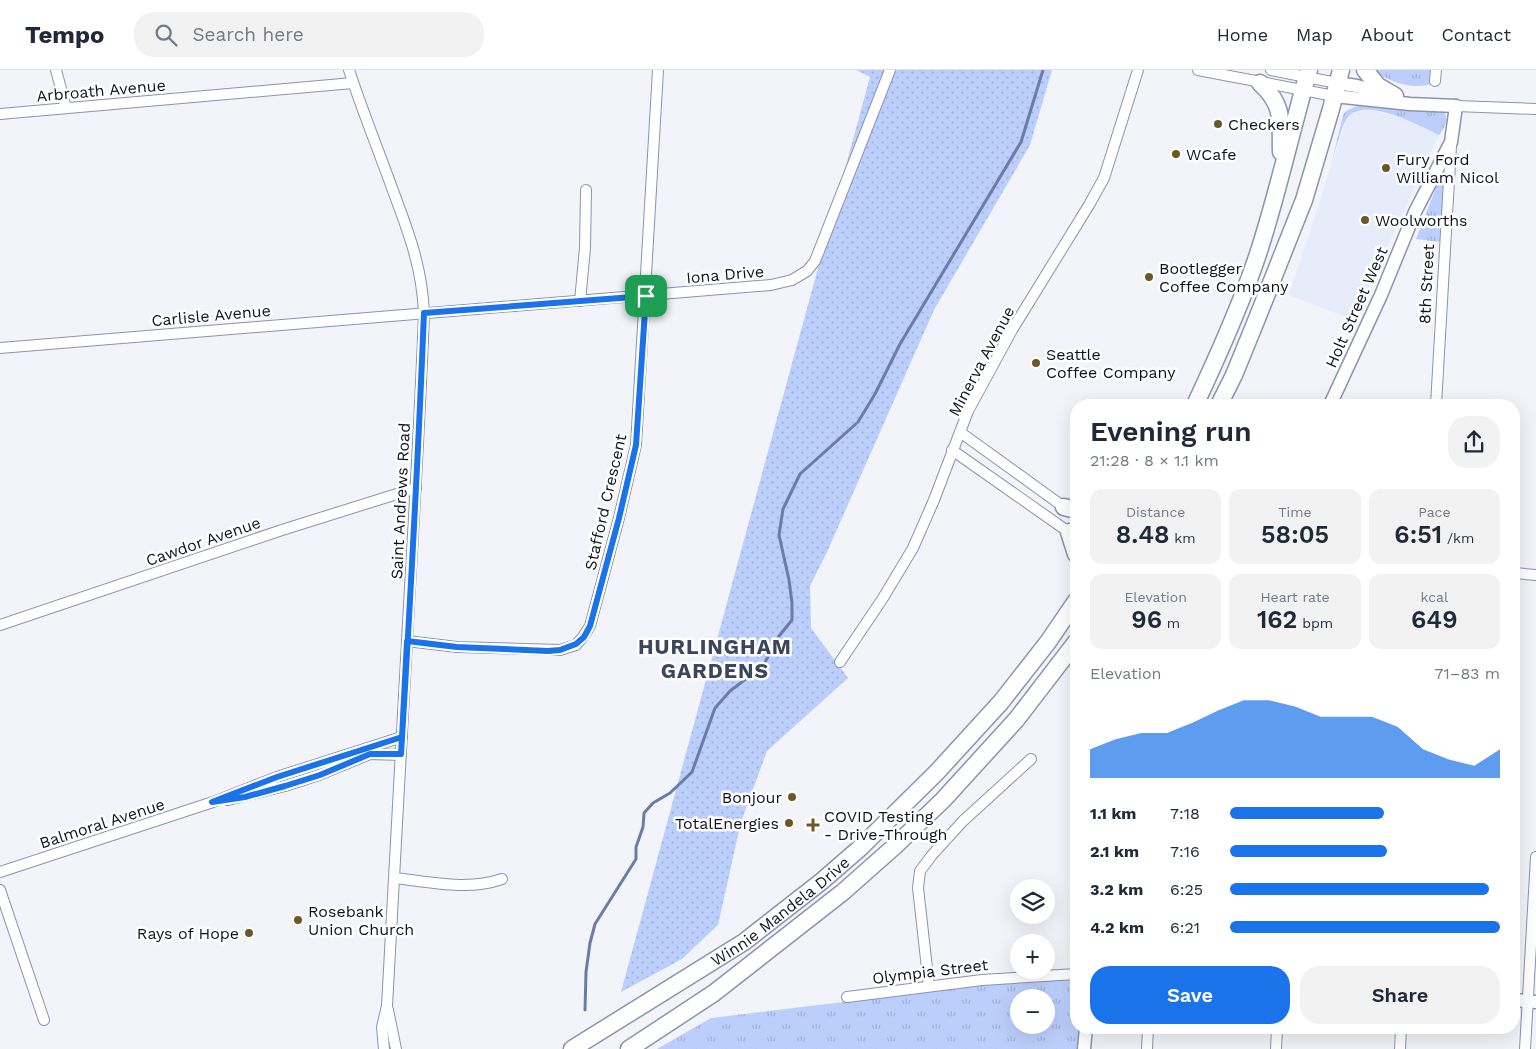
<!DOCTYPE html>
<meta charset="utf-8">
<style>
:root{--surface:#fff;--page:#f2f2f3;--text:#1f2937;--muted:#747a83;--line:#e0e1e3;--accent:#1a73e8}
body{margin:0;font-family:"Work Sans",sans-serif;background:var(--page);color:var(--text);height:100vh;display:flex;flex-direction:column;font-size:19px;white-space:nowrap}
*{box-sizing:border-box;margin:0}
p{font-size:16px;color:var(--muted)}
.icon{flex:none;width:28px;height:28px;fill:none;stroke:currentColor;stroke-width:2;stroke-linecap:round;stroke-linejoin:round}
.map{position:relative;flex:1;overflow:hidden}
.drawer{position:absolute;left:1070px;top:329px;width:450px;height:635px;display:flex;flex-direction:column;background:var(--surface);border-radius:20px;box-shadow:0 5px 20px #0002}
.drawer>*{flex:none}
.fabs{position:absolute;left:1010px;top:809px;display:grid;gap:10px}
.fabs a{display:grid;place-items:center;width:45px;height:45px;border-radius:50%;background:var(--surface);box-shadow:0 5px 20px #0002;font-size:25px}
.pin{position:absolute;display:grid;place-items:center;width:42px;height:42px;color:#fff;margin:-21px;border-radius:10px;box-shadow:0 2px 8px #0006}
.round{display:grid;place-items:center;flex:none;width:52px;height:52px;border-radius:20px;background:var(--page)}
.headline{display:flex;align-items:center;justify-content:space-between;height:85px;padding:0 20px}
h1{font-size:28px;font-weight:600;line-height:38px}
.figures{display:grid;grid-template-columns:repeat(3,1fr);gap:8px;height:85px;padding:5px 20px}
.figures div{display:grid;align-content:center;border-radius:12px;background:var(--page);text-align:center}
.figures b{font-size:25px;font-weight:600}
.figures small{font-size:14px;font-weight:400}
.figures p{font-size:14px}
.chart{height:140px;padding:10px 20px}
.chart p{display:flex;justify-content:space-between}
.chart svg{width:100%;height:90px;margin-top:5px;fill:var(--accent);opacity:.7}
.cta{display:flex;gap:10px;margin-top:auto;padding:10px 20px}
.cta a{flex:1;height:58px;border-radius:20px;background:var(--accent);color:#fff;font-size:20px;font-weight:600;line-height:58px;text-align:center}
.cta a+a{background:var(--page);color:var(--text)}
ul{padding:0 20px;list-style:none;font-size:16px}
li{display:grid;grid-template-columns:80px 60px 1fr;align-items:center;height:38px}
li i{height:12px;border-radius:6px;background:var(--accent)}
header{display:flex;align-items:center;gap:30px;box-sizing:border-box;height:70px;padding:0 25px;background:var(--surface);border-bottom:1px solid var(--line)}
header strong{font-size:24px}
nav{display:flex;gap:28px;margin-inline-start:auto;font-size:18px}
.search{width:350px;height:45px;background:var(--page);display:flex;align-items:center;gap:12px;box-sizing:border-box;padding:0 18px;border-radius:20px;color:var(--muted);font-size:19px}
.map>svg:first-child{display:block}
.built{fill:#e6ecfa}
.grass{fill:url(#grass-tufts);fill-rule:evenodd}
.park{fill:url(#park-dots)}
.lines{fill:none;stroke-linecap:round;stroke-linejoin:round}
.stream{stroke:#6b7ca6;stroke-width:3}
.minor-casing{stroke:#8994ae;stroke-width:12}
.tertiary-casing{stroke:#8994ae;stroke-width:15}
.primary-casing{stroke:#8994ae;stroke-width:19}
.minor{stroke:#fff;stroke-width:10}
.tertiary{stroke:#fff;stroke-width:12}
.primary{stroke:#fff;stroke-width:16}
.route-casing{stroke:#fff;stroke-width:10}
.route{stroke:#1a73e8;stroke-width:6}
.poi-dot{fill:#6c5827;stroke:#fff;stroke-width:2}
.labels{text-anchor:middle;stroke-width:5;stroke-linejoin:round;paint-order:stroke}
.street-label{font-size:16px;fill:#0e121c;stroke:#fff}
.poi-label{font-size:16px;fill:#0e121c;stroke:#fff;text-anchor:start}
.district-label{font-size:21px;font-weight:bold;letter-spacing:1px;fill:#3b455c;stroke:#fff}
</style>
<header>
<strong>Tempo</strong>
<div class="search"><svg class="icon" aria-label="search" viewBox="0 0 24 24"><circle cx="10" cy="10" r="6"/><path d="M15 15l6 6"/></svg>Search here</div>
<nav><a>Home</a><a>Map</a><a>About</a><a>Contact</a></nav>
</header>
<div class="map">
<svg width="1536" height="979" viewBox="0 0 1536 979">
<defs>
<pattern id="grass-tufts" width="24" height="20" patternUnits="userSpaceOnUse" patternTransform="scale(1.25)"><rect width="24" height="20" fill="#bccffc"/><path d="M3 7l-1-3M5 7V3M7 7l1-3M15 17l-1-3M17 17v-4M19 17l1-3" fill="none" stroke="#a0b1d7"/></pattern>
<pattern id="park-dots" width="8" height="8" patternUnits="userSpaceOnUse" patternTransform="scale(1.25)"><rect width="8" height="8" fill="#bccffc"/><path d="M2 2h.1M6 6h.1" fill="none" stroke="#a0b1d7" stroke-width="1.8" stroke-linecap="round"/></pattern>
</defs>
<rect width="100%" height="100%" fill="#f2f4fa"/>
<path class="built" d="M 1362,39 L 1405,48 L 1439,65 L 1354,250 L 1289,225 L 1345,54 L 1348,48 L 1355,41 Z"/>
<g class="grass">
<path d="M 1375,0 L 1434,0 L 1433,14 C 1413,19 1390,14 1375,0 Z"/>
<path d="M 1359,35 L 1438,39 L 1444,42 C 1449,51 1445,57 1439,65 C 1421,56 1365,26 1348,47 C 1341,56 1334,86 1330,99 L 1343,45 L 1346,41 Z"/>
<path d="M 1446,92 L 1440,172 L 1416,169 Z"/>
<path d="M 1076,904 L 1076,958 L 1079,958 L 1078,979 L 657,979 L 711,948 ZM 1019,928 L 1046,928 L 1046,955 L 1019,955 Z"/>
</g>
<path class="park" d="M 856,0 L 1052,0 L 1030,75 L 934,240 L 827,482 L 810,516 L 811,558 L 848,608 L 767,681 L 741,752 L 718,855 L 682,889 L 621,922 L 870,7 Z"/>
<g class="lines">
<path class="stream" d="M 585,940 L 586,902 L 590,873 L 595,854 L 636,789 L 636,777 L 643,757 L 644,743 L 653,733 L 670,723 L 692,702 L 715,638 L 730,621 L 763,596 L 779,566 L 792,550 L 792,533 L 789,510 L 779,465 L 783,439 L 800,404 L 858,352 L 875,324 L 900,274 L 1021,72 L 1043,0"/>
<g class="minor-casing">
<g id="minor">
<path d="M 56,0 L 66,38"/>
<path d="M 349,0 C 362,40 378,79 392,118 C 408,161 422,196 424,243 C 420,352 413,461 407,571 C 400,693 394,815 387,936 L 382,957 L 384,979"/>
<path d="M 1198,0 L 1334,26"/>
<path d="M 1271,0 L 1337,13"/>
<path d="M 1435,11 L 1436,0"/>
<path d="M 1456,36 L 1536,39"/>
<path d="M 0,44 L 353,13"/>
<path d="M 580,231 L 585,178 L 586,120"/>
<path d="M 0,278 L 771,215 L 792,210 L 807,201 L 815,191 L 890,0"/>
<path d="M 1436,335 L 1451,76"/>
<path d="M 960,362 L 1068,440"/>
<path d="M 952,380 L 1073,465"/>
<path d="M 1514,503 L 1536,505"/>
<path d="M 0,555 L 282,460 L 416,418"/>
<path d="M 407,571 L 457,577 L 560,580 L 576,575 L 583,567 L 590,556 L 619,448 L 636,375 L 658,0"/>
<path d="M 840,592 L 883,528 L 913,478 L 934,430 L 968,341 L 1012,260 L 1089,135 L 1104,108 L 1138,0"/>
<path d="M 228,730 L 285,716 L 319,705 L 370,684 L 401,685"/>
<path d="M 0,802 L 213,732 L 277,707 L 402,667"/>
<path d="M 395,808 C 430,812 468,821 502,809"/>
<path d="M 0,820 L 44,950"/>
<path d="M 929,916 L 918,818 L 920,801 L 932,785 L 963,751 L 1031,689"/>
<path d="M 847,927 L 982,910 L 1076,904"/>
<path d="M 388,940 L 396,979"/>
<path d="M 1147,979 L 1148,958"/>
<path d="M 1276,979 L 1277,958"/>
<path d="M 1400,979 L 1401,958"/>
<path d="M 1525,979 L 1536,787"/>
</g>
</g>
<g class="tertiary-casing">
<g id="tertiary">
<path d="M 1337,13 L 1357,16 L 1387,24"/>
<path d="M 1334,26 L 1410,34 L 1456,36"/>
<path d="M 1330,335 L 1381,225 L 1415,142 L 1451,72 L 1456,36"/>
<path d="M 1514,930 L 1536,932"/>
<path d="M 1084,979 L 1086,958"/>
</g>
</g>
<g class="primary-casing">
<g id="primary">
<path d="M 1365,0 L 1378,16 L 1395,26"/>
<path d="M 1260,13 C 1285,36 1280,51 1281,82"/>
<path d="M 1195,335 C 1218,286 1241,235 1258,184 C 1278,123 1291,61 1309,0"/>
<path d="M 1219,335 L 1234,305 L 1256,251 L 1304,130 L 1331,39 L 1341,0"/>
<path d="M 1064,437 L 1076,440"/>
<path d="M 1069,462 L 1076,484"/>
<path id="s1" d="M 572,979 L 744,872 L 822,811 L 860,778 L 937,702 L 1001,632 L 1048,572 L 1076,531"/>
<path d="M 629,979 L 714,923 L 843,822 L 895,776 L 943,730 L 1016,650 L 1076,572"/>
</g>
</g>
<use href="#minor" class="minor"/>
<use href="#tertiary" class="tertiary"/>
<use href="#primary" class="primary"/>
</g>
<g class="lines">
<g class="route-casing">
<path id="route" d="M 646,226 L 636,375 L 619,448 L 590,556 L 584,567 L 576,574 L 560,580 L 548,581 L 457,577 L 407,571 L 402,667 L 277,707 L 212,732 L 245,727 L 285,716 L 320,705 L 370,684 L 401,684 C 410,537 418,390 424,243 L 646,226"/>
</g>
<use href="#route" class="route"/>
</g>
<g class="poi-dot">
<circle cx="1218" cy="54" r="5"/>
<circle cx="1176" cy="84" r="5"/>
<circle cx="1386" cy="98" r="5"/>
<circle cx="1365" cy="150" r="5"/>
<circle cx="1149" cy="207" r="5"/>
<circle cx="1036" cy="293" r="5"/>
<circle cx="792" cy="727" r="5"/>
<circle cx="789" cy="753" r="5"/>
<path d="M810.5 747.5h5v5h5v5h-5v5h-5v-5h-5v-5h5z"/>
<circle cx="298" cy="850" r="5"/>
<circle cx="249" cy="863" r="5"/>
</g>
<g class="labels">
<g class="street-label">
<text transform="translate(101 20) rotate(-5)" y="6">Arbroath Avenue</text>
<text transform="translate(725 204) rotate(-5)" y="6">Iona Drive</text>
<text transform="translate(1426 214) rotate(-87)" y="6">8th Street</text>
<text transform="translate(1356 237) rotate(-66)" y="6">Holt Street West</text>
<text transform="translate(211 245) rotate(-5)" y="6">Carlisle Avenue</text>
<text transform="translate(981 291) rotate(-62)" y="6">Minerva Avenue</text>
<text transform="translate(400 431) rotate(-87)" y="6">Saint Andrews Road</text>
<text transform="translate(605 432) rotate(-77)" y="6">Stafford Crescent</text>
<text transform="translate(203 471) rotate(-19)" y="6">Cawdor Avenue</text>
<text transform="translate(102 753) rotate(-18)" y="6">Balmoral Avenue</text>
<text dy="6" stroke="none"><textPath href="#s1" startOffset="250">Winnie Mandela Drive</textPath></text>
<text transform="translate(930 901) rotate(-7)" y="6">Olympia Street</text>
</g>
<g class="poi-label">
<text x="1228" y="60">Checkers</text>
<text x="1186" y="90">WCafe</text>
<text x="1396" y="95">Fury Ford<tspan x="1396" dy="18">William Nicol</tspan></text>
<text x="1375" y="156">Woolworths</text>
<text x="1159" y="204">Bootlegger<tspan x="1159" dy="18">Coffee Company</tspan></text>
<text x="1046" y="290">Seattle<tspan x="1046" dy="18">Coffee Company</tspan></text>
<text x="782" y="733" text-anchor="end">Bonjour</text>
<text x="824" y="752">COVID Testing<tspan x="824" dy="18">- Drive-Through</tspan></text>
<text x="779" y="759" text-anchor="end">TotalEnergies</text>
<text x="308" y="847">Rosebank<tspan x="308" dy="18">Union Church</tspan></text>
<text x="239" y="869" text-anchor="end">Rays of Hope</text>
</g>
<g class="district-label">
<text x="715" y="584">HURLINGHAM<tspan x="715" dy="24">GARDENS</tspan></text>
</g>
</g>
</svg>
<div class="fabs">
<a><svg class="icon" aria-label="layers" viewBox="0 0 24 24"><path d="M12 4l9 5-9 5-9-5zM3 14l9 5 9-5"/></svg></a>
<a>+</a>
<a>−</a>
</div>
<div class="pin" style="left:646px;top:226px;background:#1e9e55"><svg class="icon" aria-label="arrive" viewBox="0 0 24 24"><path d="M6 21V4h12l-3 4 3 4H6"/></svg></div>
<section class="drawer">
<div class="headline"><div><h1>Evening run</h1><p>21:28 · 8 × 1.1 km</p></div><a class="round"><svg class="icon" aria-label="share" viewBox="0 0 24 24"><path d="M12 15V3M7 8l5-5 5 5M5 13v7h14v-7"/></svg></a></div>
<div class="figures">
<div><p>Distance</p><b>8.48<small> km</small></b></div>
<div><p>Time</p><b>58:05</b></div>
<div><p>Pace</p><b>6:51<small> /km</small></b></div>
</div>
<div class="figures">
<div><p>Elevation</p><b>96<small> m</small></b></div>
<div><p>Heart rate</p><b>162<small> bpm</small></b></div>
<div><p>kcal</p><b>649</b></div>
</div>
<div class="chart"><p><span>Elevation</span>71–83 m</p>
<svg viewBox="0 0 160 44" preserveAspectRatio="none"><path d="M0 44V30L10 25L20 22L30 22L40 17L50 11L60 6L70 6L80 9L90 14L100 14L110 14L120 19L130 30L140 35L150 38L160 30V44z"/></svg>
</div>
<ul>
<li><b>1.1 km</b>7:18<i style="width:57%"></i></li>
<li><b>2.1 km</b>7:16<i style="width:58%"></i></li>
<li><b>3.2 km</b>6:25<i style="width:96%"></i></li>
<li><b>4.2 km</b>6:21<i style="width:100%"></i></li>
</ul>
<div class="cta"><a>Save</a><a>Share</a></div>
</section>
</div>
